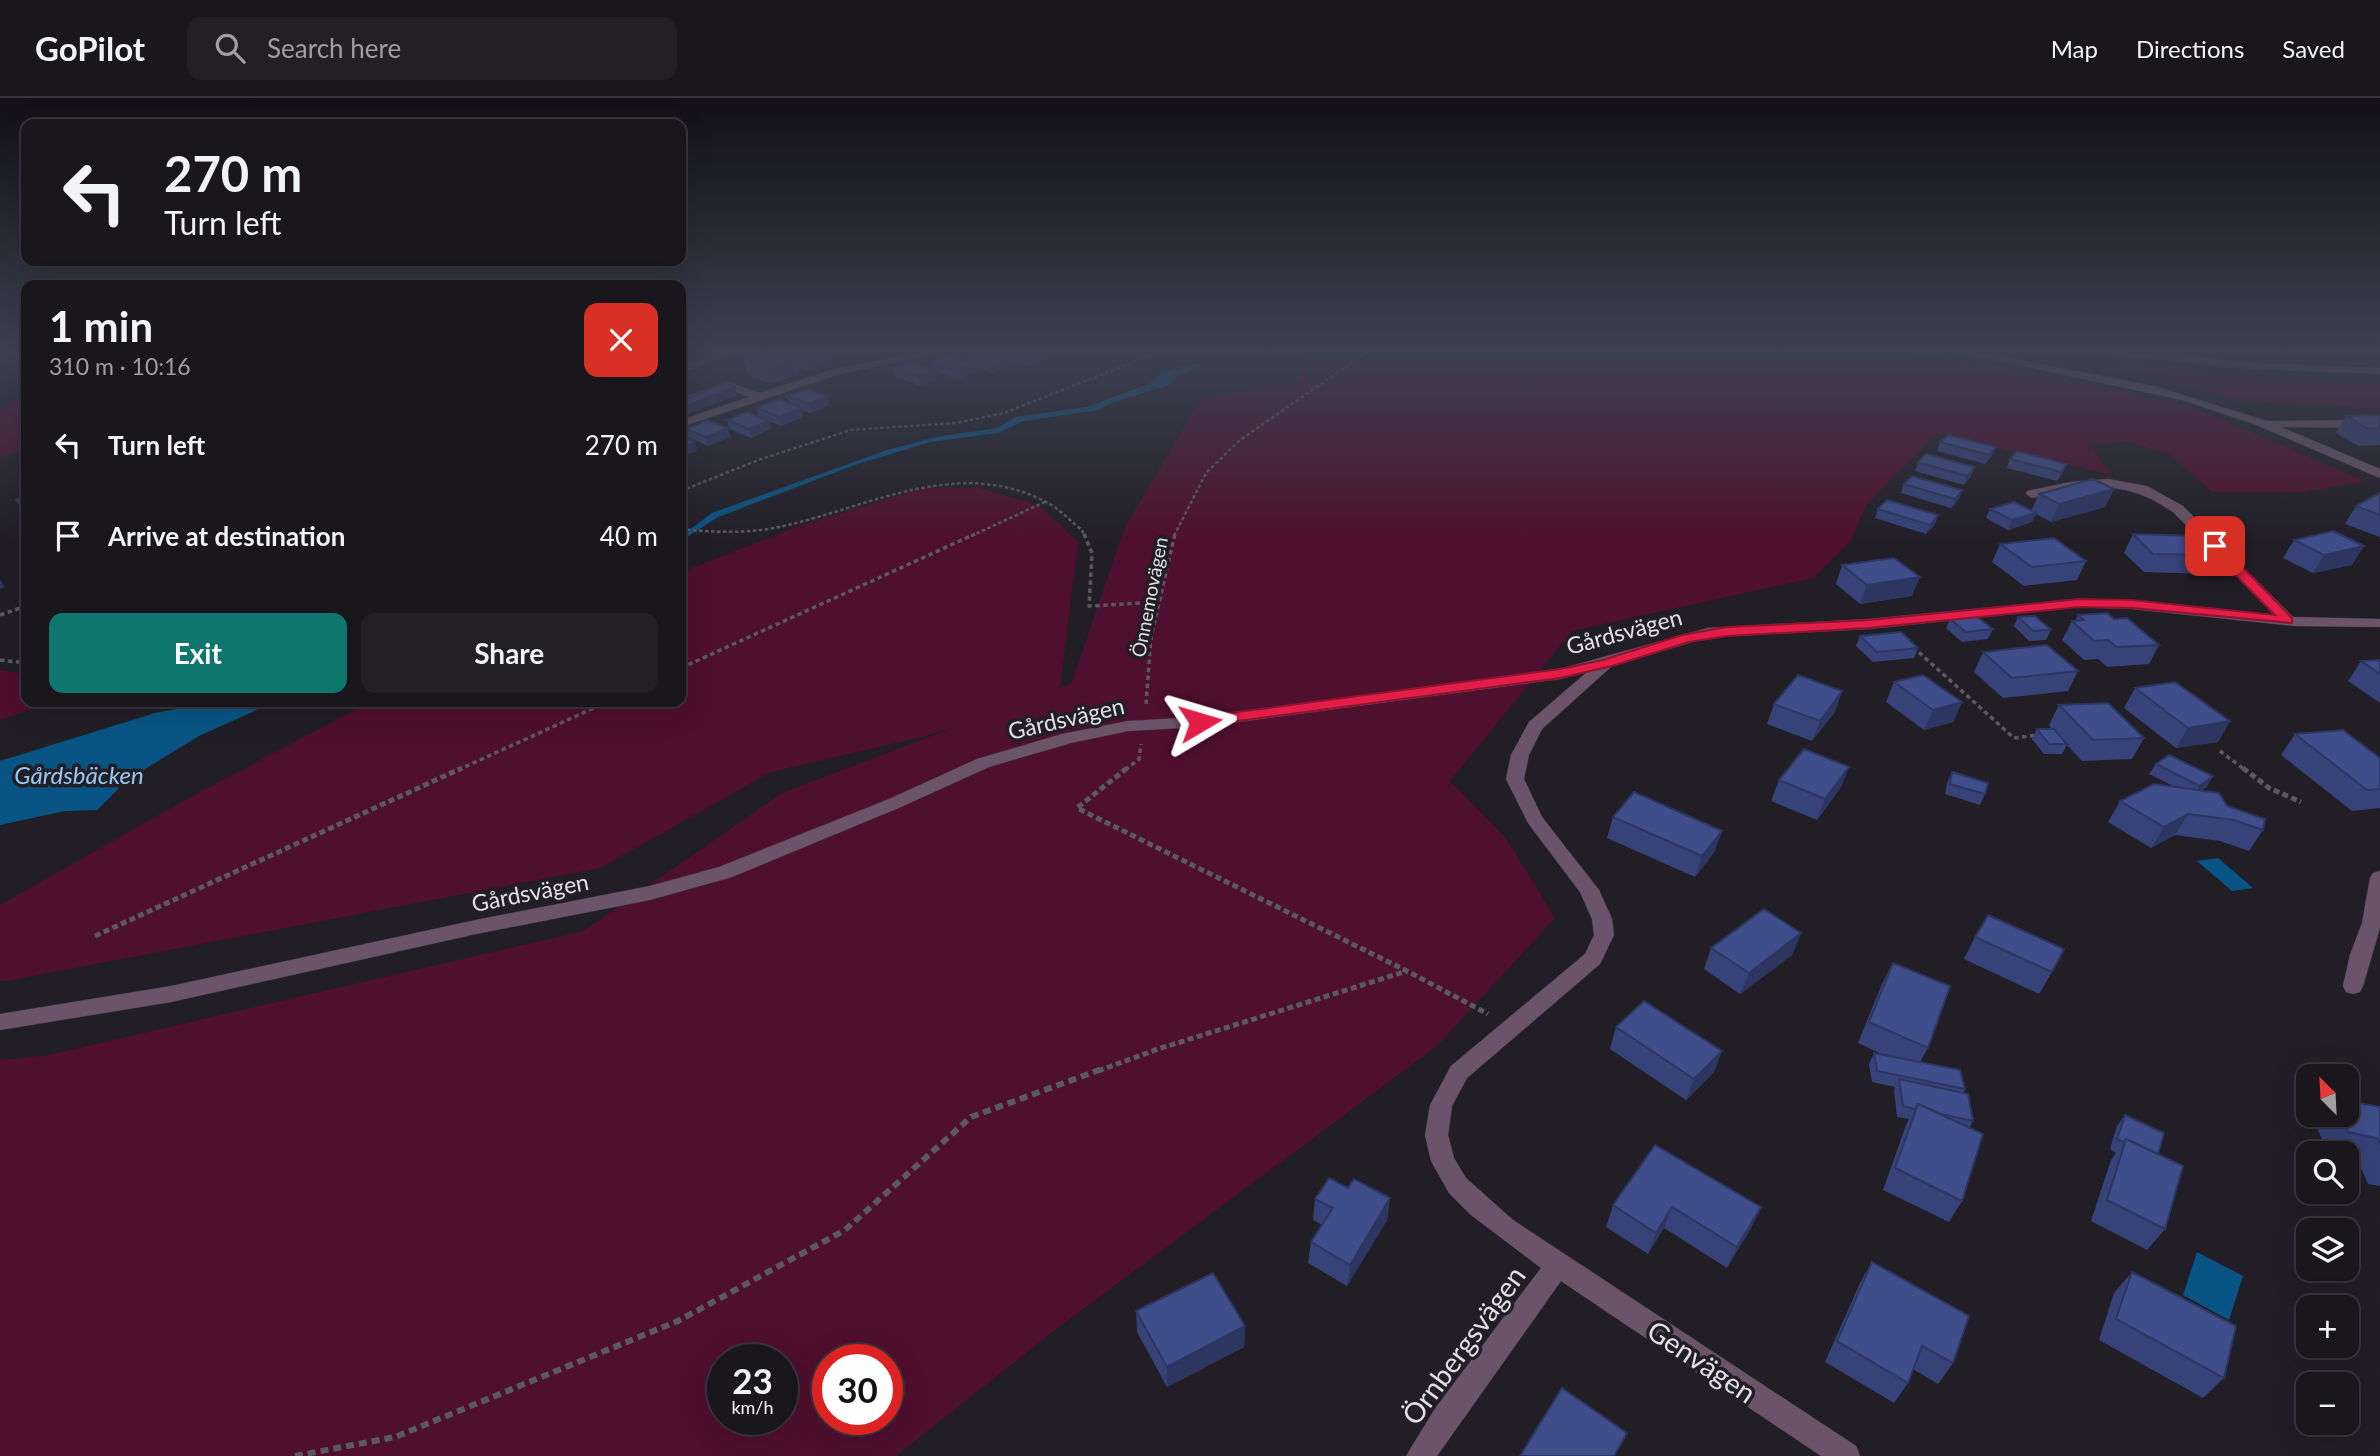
<!DOCTYPE html>
<html lang="en">
<head>
<meta charset="utf-8">
<style>
	:root { --surface:#19161c; --page:#221f25; --text:#f1f3f6; --muted:#9f9fa3; --line:#37353b; --accent:#0f766e }
	body { margin:0; font-family:Lato,sans-serif; background:var(--page); color:var(--text); height:100vh; display:flex; flex-direction:column; font-size:26px; white-space:nowrap }
	* { box-sizing:border-box; margin:0 }
	p { font-size:23px; color:var(--muted) }
	.icon { flex:none; width:38px; height:38px; fill:none; stroke:currentColor; stroke-width:2; stroke-linecap:round; stroke-linejoin:round }
	.map { position:relative; flex:1; overflow:hidden }
	.drawer { position:absolute; left:21px; top:182px; width:665px; height:427px; display:flex; flex-direction:column; background:var(--surface); border-radius:14px; box-shadow:0 7px 28px #0002,0 0 0 2px var(--line) }
	.drawer>* { flex:none }
	.hud { position:absolute; left:21px; top:21px; width:665px; height:147px; border-radius:14px; box-shadow:0 7px 28px #0002,0 0 0 2px var(--line); background:#19161c; color:var(--text); overflow:hidden }
	.needle { width:46px; rotate:336deg }
	.controls { position:absolute; left:2296px; top:966px; display:grid; gap:14px }
	.controls a { display:grid; place-items:center; width:63px; height:63px; border-radius:14px; background:var(--surface); box-shadow:0 7px 28px #0002,0 0 0 2px var(--line); font-size:35px }
	.speed { position:absolute; left:707px; top:1246px; display:flex; gap:14px; font-size:35px; font-weight:700; text-align:center }
	.speed>* { display:grid; place-content:center; width:91px; height:91px; border-radius:50%; background:var(--surface); box-shadow:0 7px 28px #0002,0 0 0 2px var(--line); line-height:1 }
	.speed small { font-size:18px; font-weight:400 }
	.speed .limit { border:10px solid #d22; background:#fff; color:#111 }
	.pin { position:absolute; display:grid; place-items:center; width:60px; height:60px; color:#fff; margin:-30px; border-radius:14px; box-shadow:0 4px 10px #0006 }
	.me { position:absolute; width:77px; margin:-38px; rotate:83deg; stroke-linejoin:round; filter:drop-shadow(0 0 5px #0008) }
	.turn { display:flex; align-items:center; gap:24px; height:147px; padding:0 28px; font-size:32px }
	.turn .icon { width:91px; height:91px; stroke-width:2.5 }
	.turn b { display:block; font-size:49px; line-height:60px }
	.round { display:grid; place-items:center; flex:none; width:74px; height:74px; border-radius:14px; background:var(--page) }
	.headline { display:flex; align-items:center; justify-content:space-between; height:119px; padding:0 28px }
	h1 { font-size:42px; font-weight:700; line-height:52px }
	.cta { display:flex; gap:14px; margin-top:auto; padding:14px 28px }
	.cta a { flex:1; height:80px; border-radius:14px; background:var(--accent); color:#fff; font-size:28px; font-weight:700; line-height:80px; text-align:center }
	.cta a+a { background:var(--page); color:var(--text) }
	ul { padding:0; list-style:none }
	li { display:flex; align-items:center; gap:21px; height:91px; padding:0 28px }
	li div { flex:1 }
	li b { display:block; font-size:26px }
	li em { font-style:normal }
	header { display:flex; align-items:center; gap:42px; box-sizing:border-box; height:98px; padding:0 35px; background:var(--surface); border-bottom:2px solid var(--line) }
	header strong { font-size:33px }
	nav { display:flex; gap:38px; margin-inline-start:auto; font-size:24px }
	.search { width:490px; height:63px; background:var(--page); display:flex; align-items:center; gap:18px; box-sizing:border-box; padding:0 24px; border-radius:14px; color:var(--muted); font-size:26px }
	.map>svg:first-child { display:block }
</style>
</head>
<body>
<header>
<strong>GoPilot</strong>
<div class="search"><svg class="icon" aria-label="search" viewBox="0 0 24 24"><circle cx="10" cy="10" r="6"/><path d="M15 15l6 6"/></svg>Search here</div>
<nav><a>Map</a><a>Directions</a><a>Saved</a></nav>
</header>
<div class="map">
<svg width="2380" height="1358" viewBox="0 0 2380 1358">
	<rect width="100%" height="100%" fill="#211e26"/>
	<g fill="#4f0f2f" fill-rule="evenodd">
		<path d="M1306,254H1908L2023,272L2191,309L2366,383L2303,394H2213L2170,357L2127,343L2089,347L2112,377L1937,335L1867,406L1850,444L1813,480L1572,533L1450,683L1506,740L1555,820L1437,948L1055,1232L896,1358H0V962L44,958L583,833L782,695L955,629L922,639L771,674L600,770L7,883H0V807L185,702L370,604H681V474L794,430L923,390H978L1040,408L1078,444L1060,590L1071,586L1125,429L1202,299L1298,286ZM723,1262H782V1321H723ZM828,1262H887V1321H828Z"/>
		<path d="M2095,264L2351,286L2380,284V310L2242,303Z"/>
		<path d="M26,296V353L0,358V311Z"/>
		<path d="M0,572L26,576V604H51L0,622Z"/>
	</g>
	<g fill="#085585">
		<path d="M1205,266L1179,277L1169,287L1112,305L1098,312L1024,323L998,335L930,344L855,367L718,419L681,443V438L712,415L887,352L936,339L997,330L1016,319L1087,309L1151,285C1163,269 1186,267 1205,266Z"/>
		<path d="M215,604H274L199,638L127,682L97,712L65,713L0,727V663L155,615Z"/>
		<path d="M2218,760L2253,790L2232,793L2197,763Z"/>
		<path d="M2197,1154L2243,1178L2229,1222L2183,1197Z"/>
	</g>
	<g fill="none" stroke-linecap="round" stroke-linejoin="round">
		<defs>
			<g id="minor">
				<path d="M720,254H735L681,275V268Z"/>
				<path d="M921,254H942L837,277L681,329V322L749,299L727,291L681,307V300L727,284L760,295L831,272Z"/>
				<path d="M1957,254H1978L2154,288L2267,323L2380,322V330L2281,329L2380,371V380L2254,326L2182,302Z"/>
				<path d="M2109,254H2146L2255,265L2380,270V276L2255,271L2114,257Z"/>
				<path d="M2108,381L2147,388L2183,408L2293,519L2380,521V529L2296,528L2132,511L2079,509L1869,531L1709,539L1612,568L1542,631L1529,657L1524,681L1542,719L1599,792L1612,821L1614,837L1600,866L1467,980L1452,1008L1448,1037L1454,1060L1466,1080L1513,1122L1856,1348L1860,1358H1821L1561,1183L1437,1358H1406L1436,1309L1541,1170L1471,1117L1449,1095L1431,1063L1425,1037L1430,1007L1451,968L1585,856L1594,837L1592,821L1580,794L1528,725L1506,681L1511,657L1529,624L1587,574L1560,581L1200,629L1128,633L1071,645L989,669L901,709L732,779L650,802L476,836L171,904L0,932V916L171,888L476,822L650,788L719,769L889,701L977,661L1062,636L1128,623L1200,619L1560,571L1708,530L1869,521L2079,501L2132,503L2274,517L2173,414C2124,380 2087,387 2032,400L2026,396L2027,393L2071,384Z"/>
				<path d="M2380,773V830L2363,888L2360,894L2353,896L2346,894L2343,888L2350,857L2362,825L2370,780L2373,775Z"/>
			</g>
		</defs>
		<use href="#minor" stroke="#3c3941" stroke-width="1"/>
		<g stroke="#5b5960" stroke-width="2.5" stroke-dasharray="3.5 2.5" stroke-linecap="butt">
			<path d="M1101,254L1145,259"/>
			<path d="M1914,254L1944,258"/>
			<path d="M681,393L758,362L851,332L956,325L1004,315L1146,259L1173,254"/>
			<path d="M681,431C719,435 754,436 792,426C874,406 960,360 1044,403C1058,409 1070,423 1082,432L1084,438"/>
			<path d="M971,438L1045,404"/>
			<path d="M1174,438L1206,375L1240,342L1367,254"/>
		</g>
		<g stroke="#5b5960" stroke-width="3.5" stroke-dasharray="4.5 3.5" stroke-linecap="butt">
			<path d="M1084,436L1092,455L1089,508L1159,504"/>
			<path d="M0,517L26,508"/>
			<path d="M1913,549L2014,640L2037,637"/>
			<path d="M0,562L26,565"/>
			<path d="M681,570L975,436"/>
			<path d="M1146,606L1151,539L1175,436"/>
			<path d="M2220,653L2245,672"/>
			<path d="M458,672L607,604"/>
			<path d="M1125,672L1139,661L1141,646"/>
		</g>
		<g stroke="#5b5960" stroke-width="5" stroke-dasharray="6 3.5" stroke-linecap="butt">
			<path d="M1127,670L1077,710L1407,873L1488,916"/>
			<path d="M2243,670L2269,690L2301,704"/>
			<path d="M95,838L462,670"/>
			<path d="M1098,973L1158,951L1407,873"/>
		</g>
		<path stroke="#5b5960" stroke-width="6" stroke-dasharray="8 5" stroke-linecap="butt" d="M295,1358L395,1339L678,1223L845,1132L971,1019L1102,971"/>
		<use href="#minor" fill="#6b546a" fill-rule="evenodd"/>
	</g>
	<g fill="#364278">
		<path d="M761,254H857L844,259L834,255L835,262L808,273L797,268L799,276L771,286L747,276L743,260Z"/>
		<path d="M1007,254H1047V262L1031,268L1010,261L1011,267L993,275L975,268V274L957,281L936,274L937,281L920,288L895,278L893,270L932,271L931,264H969L968,258H1007Z"/>
		<path d="M787,298L829,307L810,315L802,312L803,319L781,328L769,323L771,331L751,340L729,331L727,322L758,318L756,310L789,305Z"/>
		<path d="M2380,317V347L2358,348L2336,335L2346,318Z"/>
		<path d="M685,331L730,339L708,348L688,339Z"/>
		<path d="M1940,344L1992,358L1985,366L1937,353Z"/>
		<path d="M2010,361L2063,375L2057,383L2007,370Z"/>
		<path d="M1918,364L1971,378L1964,387L1915,373Z"/>
		<path d="M1904,386L1962,392L1959,401L1951,410L1901,395Z"/>
		<path d="M2114,391L2105,409L2051,424L2036,416L2032,424L2008,432L1986,420L1990,411L2031,413L2039,396Z"/>
		<path d="M2380,395V439L2345,426L2356,408Z"/>
		<path d="M26,398V419L16,402Z"/>
		<path d="M1878,411L1938,417L1935,426L1926,436L1875,420Z"/>
		<path d="M2133,436L2220,457L2210,476L2144,474L2124,455Z"/>
		<path d="M2294,442L2352,467L2313,475L2283,460Z"/>
		<path d="M2000,446L2086,463L2077,482L2024,488L1992,464Z"/>
		<path d="M1842,467L1912,498L1860,506L1836,486Z"/>
		<path d="M2078,517L2114,521L2159,547L2149,566L2107,569L2098,561L2084,562L2062,542L2072,523H2075Z"/>
		<path d="M2018,519L2051,532L2046,542L2029,543L2014,528Z"/>
		<path d="M1950,521L1993,531L1988,541L1962,544L1946,530Z"/>
		<path d="M1860,538L1918,550L1914,560L1873,564L1856,548Z"/>
		<path d="M1983,554L2078,573L2068,593L2003,600L1974,574Z"/>
		<path d="M2380,562V605L2348,583L2361,563Z"/>
		<path d="M1894,584L1962,604L1953,624L1924,632L1886,604Z"/>
		<path d="M2135,590L2230,623L2218,644L2176,650L2124,610Z"/>
		<path d="M1774,606L1835,614L1812,643L1767,626Z"/>
		<path d="M2059,607L2144,640L2132,661L2082,663L2067,647L2062,656H2044L2032,641L2037,631H2052L2049,627Z"/>
		<path d="M2295,636L2380,660V710L2352,713L2281,657Z"/>
		<path d="M2156,666L2207,689L2202,692L2263,732L2249,753L2220,743L2175,737L2151,750L2108,724L2120,703L2175,689L2149,676Z"/>
		<path d="M1849,669L1841,689L1817,722L1771,703L1779,682Z"/>
		<path d="M1952,674L1985,696L1980,707L1945,696L1947,685Z"/>
		<path d="M1613,719L1715,753L1695,779L1607,740Z"/>
		<path d="M1801,835L1792,857L1740,896L1704,871L1711,850Z"/>
		<path d="M1975,839L2052,874L2039,896L1964,861Z"/>
		<path d="M1893,865L1928,950L1920,964L1965,991L1963,995L1973,1023L1970,1029L1962,1103L1949,1124L1883,1092L1906,1027L1909,1021L1897,1019L1894,992L1895,989L1872,984L1869,966L1874,955L1884,957L1858,945L1882,886Z"/>
		<path d="M1616,929L1722,953L1714,974L1686,1002L1610,951Z"/>
		<path d="M2380,1009V1088L2368,1086L2357,1061L2347,1059V1055H2328L2313,1021L2317,1017H2347Z"/>
		<path d="M2125,1017L2158,1056L2165,1131L2147,1152L2091,1123L2111,1062L2116,1055L2110,1051L2117,1028Z"/>
		<path d="M1348,1090L1390,1100L1387,1122L1347,1188L1308,1165L1311,1144L1322,1127L1313,1122L1315,1101Z"/>
		<path d="M1613,1107L1761,1109L1751,1130L1727,1170L1664,1130L1648,1156L1606,1129Z"/>
		<path d="M1872,1164L1953,1265L1938,1286L1913,1271L1908,1285L1894,1305L1825,1264L1860,1185Z"/>
		<path d="M2132,1174L2224,1280L2203,1300L2099,1242L2114,1195Z"/>
		<path d="M1136,1213L1245,1228L1244,1249L1167,1289L1137,1234Z"/>
	</g>
	<g fill="#2c3661">
		<path d="M0,254H10L8,257L0,258Z"/>
		<path d="M812,254H834L835,262L808,273L805,257Z"/>
		<path d="M844,254H857L844,259Z"/>
		<path d="M1047,254V262L1031,268V261Z"/>
		<path d="M1010,259L1011,267L993,275L992,267Z"/>
		<path d="M796,260L799,276L771,286L768,270Z"/>
		<path d="M974,266L975,274L957,281L956,273Z"/>
		<path d="M936,272L937,281L920,288L919,279Z"/>
		<path d="M735,289L737,297L681,319V310Z"/>
		<path d="M828,298L829,307L810,315L809,306Z"/>
		<path d="M802,310L803,319L781,328L779,319Z"/>
		<path d="M769,323L771,331L751,340L749,331Z"/>
		<path d="M728,330L730,339L708,348L706,339Z"/>
		<path d="M695,344L697,353L681,359V350Z"/>
		<path d="M1996,349L1992,358L1985,366L1989,357Z"/>
		<path d="M2067,366L2063,375L2057,383L2061,374Z"/>
		<path d="M1975,369L1971,378L1964,387L1967,378Z"/>
		<path d="M2114,391L2105,409L2051,424L2059,406Z"/>
		<path d="M1962,392L1959,401L1951,410L1955,401Z"/>
		<path d="M2036,415L2032,424L2008,432L2012,422Z"/>
		<path d="M1938,417L1935,426L1926,436L1930,427Z"/>
		<path d="M2364,448L2352,467L2313,475L2324,457Z"/>
		<path d="M1920,479L1912,498L1860,506L1867,487Z"/>
		<path d="M0,482L5,489L0,491Z"/>
		<path d="M1842,593L1835,614L1812,643L1820,623Z"/>
		<path d="M1962,604L1953,624L1924,632L1933,612Z"/>
		<path d="M2230,623L2218,644L2176,650L2188,630Z"/>
		<path d="M1849,669L1841,689L1817,722L1825,701Z"/>
		<path d="M2213,678L2207,689L2193,698L2200,688Z"/>
		<path d="M2188,716L2175,737L2151,750L2164,729Z"/>
		<path d="M1722,733L1715,753L1695,779L1702,758Z"/>
		<path d="M1801,835L1792,857L1740,896L1749,875Z"/>
		<path d="M1722,953L1714,974L1686,1002L1694,981Z"/>
		<path d="M1390,1100L1387,1122L1347,1188L1350,1167Z"/>
		<path d="M1672,1109L1664,1130L1648,1156L1656,1135Z"/>
		<path d="M1761,1109L1751,1130L1727,1170L1737,1149Z"/>
		<path d="M1245,1228L1244,1249L1167,1289V1269Z"/>
	</g>
	<g fill="#3f4d8b" stroke="#2c3661" stroke-width="2">
		<path d="M761,254H781L796,260L768,270L743,260Z"/>
		<path d="M798,254H812L805,257Z"/>
		<path d="M979,254H994L1010,259L992,267L968,258Z"/>
		<path d="M1011,254H1046L1031,261Z"/>
		<path d="M950,257L974,266L956,273L931,264Z"/>
		<path d="M911,263L936,272L919,279L893,270Z"/>
		<path d="M725,285L735,289L681,310V302Z"/>
		<path d="M807,291L828,298L809,306L787,298Z"/>
		<path d="M779,301L802,310L779,319L756,310Z"/>
		<path d="M747,314L769,323L749,331L727,322Z"/>
		<path d="M2380,317V330L2368,331L2346,318Z"/>
		<path d="M707,322L728,330L706,339L685,331Z"/>
		<path d="M681,337L695,344L681,350Z"/>
		<path d="M1948,337L1996,349L1989,357L1940,344Z"/>
		<path d="M2017,353L2067,366L2061,374L2010,361Z"/>
		<path d="M1926,356L1975,369L1967,378L1918,364Z"/>
		<path d="M1912,378L1962,392L1955,401L1904,386Z"/>
		<path d="M2093,381L2114,391L2059,406L2039,396Z"/>
		<path d="M2380,395V417L2356,408Z"/>
		<path d="M26,398V410L16,402Z"/>
		<path d="M1887,402L1938,417L1930,427L1878,411Z"/>
		<path d="M2014,404L2036,415L2012,422L1990,411Z"/>
		<path d="M2333,433L2364,448L2324,457L2294,442Z"/>
		<path d="M2133,436L2199,438L2220,457L2153,456Z"/>
		<path d="M2054,440L2086,463L2032,469L2000,446Z"/>
		<path d="M1894,460L1920,479L1867,487L1842,467Z"/>
		<path d="M2107,515L2114,521L2127,520L2159,547L2117,549L2108,542L2094,543L2072,523L2084,522L2078,517Z"/>
		<path d="M1976,518L1993,531L1966,534L1950,521Z"/>
		<path d="M2035,518L2051,532L2033,533L2018,519Z"/>
		<path d="M1901,534L1918,550L1877,554L1860,538Z"/>
		<path d="M2047,547L2078,573L2012,580L1983,554Z"/>
		<path d="M2380,562V576L2361,563Z"/>
		<path d="M1798,577L1842,593L1820,623L1774,606Z"/>
		<path d="M1923,577L1962,604L1933,612L1894,584Z"/>
		<path d="M2175,584L2230,623L2188,630L2135,590Z"/>
		<path d="M2108,605L2144,640L2093,642L2059,607Z"/>
		<path d="M2037,631H2054L2067,646H2049Z"/>
		<path d="M2343,632L2380,660V691L2367,692L2295,636Z"/>
		<path d="M1804,651L1849,669L1825,701L1779,682Z"/>
		<path d="M2169,657L2213,678L2200,688L2156,666Z"/>
		<path d="M1952,674L1988,685L1985,696L1950,686Z"/>
		<path d="M2154,686L2219,695L2227,708L2265,721L2263,732L2234,722L2188,716L2164,729L2120,703Z"/>
		<path d="M1634,694L1722,733L1702,758L1613,719Z"/>
		<path d="M1764,811L1801,835L1749,875L1711,850Z"/>
		<path d="M1988,817L2064,851L2052,874L1975,839Z"/>
		<path d="M1893,865L1950,888L1928,950L1869,924Z"/>
		<path d="M1644,903L1722,953L1694,981L1616,929Z"/>
		<path d="M1874,955L1960,972L1965,991L1877,973Z"/>
		<path d="M1899,981L1968,996L1973,1023L1941,1016L1918,1006L1915,1011L1903,1008Z"/>
		<path d="M2347,1003L2380,1009V1047L2377,1040L2348,1034L2340,1017H2347Z"/>
		<path d="M1918,1006L1983,1036L1962,1103L1895,1070Z"/>
		<path d="M2125,1017L2164,1035L2158,1056L2126,1041L2124,1044L2117,1041Z"/>
		<path d="M2126,1041L2183,1068L2165,1131L2107,1102Z"/>
		<path d="M1655,1047L1761,1109L1737,1149L1672,1109L1656,1135L1613,1107Z"/>
		<path d="M1329,1080L1348,1090L1354,1081L1390,1100L1350,1167L1311,1144L1333,1110L1315,1101Z"/>
		<path d="M1872,1164L1969,1218L1953,1265L1922,1248L1908,1285L1837,1243Z"/>
		<path d="M2132,1174L2236,1228L2224,1280L2116,1221Z"/>
		<path d="M1213,1175L1245,1228L1167,1269L1136,1213Z"/>
		<path d="M1562,1290L1627,1335L1614,1358H1520Z"/>
	</g>
	<linearGradient id="sky" x2="0" y2="1"><stop stop-color="#121015"/><stop offset="0.57" stop-color="#3d4152"/><stop offset="1" stop-color="#3d4152" stop-opacity="0"/></linearGradient>
	<rect width="2380" height="444" fill="url(#sky)"/>
	<path fill="#e11d48" stroke="#92132f" stroke-width="2" d="M2215,444L2219,445L2292,520V525L2132,510L2079,509L1869,530L1727,538L1689,544L1612,568L1560,580L1200,628L1193,624L1200,619L1560,571L1603,562L1682,537L1727,529L1869,522L2079,501L2132,502L2275,517L2210,451L2209,448Z"/>
	<g text-anchor="middle" dominant-baseline="central" stroke-width="7" stroke-linejoin="round" paint-order="stroke">
		<g font-size="19" fill="#e2e0e5" stroke="#211e26">
			<text transform="translate(1149 499) rotate(-79)">Önnemovägen</text>
		</g>
		<g font-size="23" fill="#e2e0e5" stroke="#211e26">
			<text transform="translate(1624 533) rotate(-15)">Gårdsvägen</text>
			<text transform="translate(1066 620) rotate(-13)">Gårdsvägen</text>
			<text transform="translate(530 794) rotate(-11)">Gårdsvägen</text>
		</g>
		<g font-size="24" font-style="italic" fill="#95c8f2" stroke="#211e26">
			<text x="79" y="676">Gårdsbäcken</text>
		</g>
		<g font-size="28" fill="#e2e0e5" stroke="#211e26">
			<text transform="translate(1463 1247) rotate(-54)">Örnbergsvägen</text>
			<text transform="translate(1702 1263) rotate(34)">Genvägen</text>
		</g>
	</g>
</svg>
<div class="controls">
<a><svg class="needle" viewBox="-14 -14 28 28"><path d="M0-13l5 13h-10z" fill="#e53935"/><path d="M0 13l5-13h-10z" fill="#9f9fa3"/></svg></a>
<a><svg class="icon" aria-label="search" viewBox="0 0 24 24"><circle cx="10" cy="10" r="6"/><path d="M15 15l6 6"/></svg></a>
<a><svg class="icon" aria-label="layers" viewBox="0 0 24 24"><path d="M12 4l9 5-9 5-9-5zM3 14l9 5 9-5"/></svg></a>
<a>+</a>
<a>−</a>
</div>
<div class="speed"><div>23<small>km/h</small></div><div class="limit">30</div></div>
<div class="pin" style="left:2215px;top:448px;background:#d93025"><svg class="icon" aria-label="arrive" viewBox="0 0 24 24"><path d="M6 21V4h12l-3 4 3 4H6"/></svg></div>
<svg class="me" style="left:1200px;top:624px" viewBox="-20 -20 40 40"><path d="M0-17L14 15 0 8-14 15z" fill="#e11d48" stroke="#fff" stroke-width="4"/></svg>
<div class="hud">
<div class="turn"><svg class="icon" aria-label="left" viewBox="0 0 24 24"><path d="M17 20v-9H6M10 6l-5 5 5 5"/></svg><div><b>270 m</b>Turn left</div></div>
</div>
<section class="drawer">
<div class="headline"><div><h1>1 min</h1><p>310 m · 10:16</p></div><a class="round" style="background:#d93025;color:#fff"><svg class="icon" aria-label="close" viewBox="0 0 24 24"><path d="M6 6l12 12M18 6L6 18"/></svg></a></div>
<ul>
<li><svg class="icon" aria-label="left" viewBox="0 0 24 24"><path d="M17 20v-9H6M10 6l-5 5 5 5"/></svg><div><b>Turn left</b></div><em>270 m</em></li>
<li><svg class="icon" aria-label="arrive" viewBox="0 0 24 24"><path d="M6 21V4h12l-3 4 3 4H6"/></svg><div><b>Arrive at destination</b></div><em>40 m</em></li>
</ul>
<div class="cta"><a>Exit</a><a>Share</a></div>
</section>
</div>
</body>
</html>
